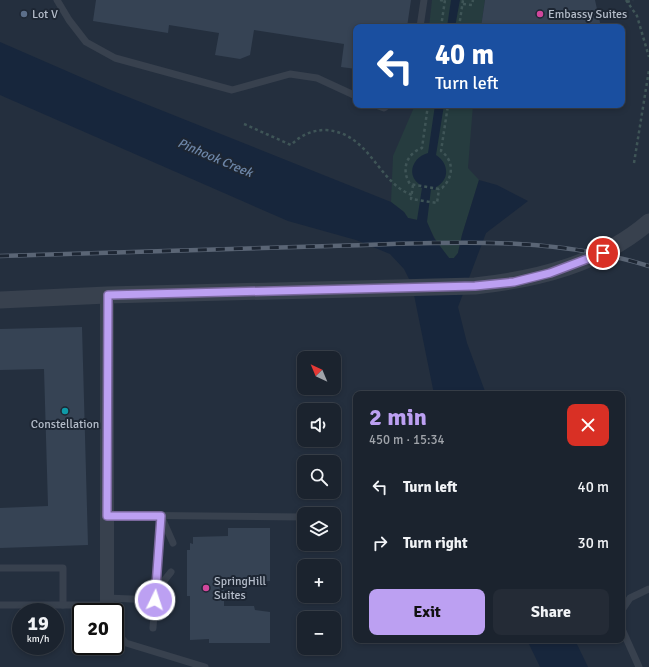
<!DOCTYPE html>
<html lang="en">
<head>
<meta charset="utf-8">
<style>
	:root { --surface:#1b232e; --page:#242b36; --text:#f1f3f6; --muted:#a0a4aa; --line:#39404a; --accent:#bca0f2 }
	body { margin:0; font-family:Signika,sans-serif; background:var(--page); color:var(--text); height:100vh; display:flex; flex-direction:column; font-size:15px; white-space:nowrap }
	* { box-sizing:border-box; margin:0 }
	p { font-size:13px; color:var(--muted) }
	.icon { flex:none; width:22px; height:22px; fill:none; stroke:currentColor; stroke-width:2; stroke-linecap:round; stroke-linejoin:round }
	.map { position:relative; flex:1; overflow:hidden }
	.sheet { position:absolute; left:353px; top:391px; width:272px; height:252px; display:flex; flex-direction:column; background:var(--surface); border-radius:8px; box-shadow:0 2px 6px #0003,0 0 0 1px var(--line) }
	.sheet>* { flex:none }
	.guide { position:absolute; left:353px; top:24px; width:272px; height:84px; border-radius:8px; box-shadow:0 2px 6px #0003,0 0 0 1px var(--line); background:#1a4fa0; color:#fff; overflow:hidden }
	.needle { width:26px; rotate:316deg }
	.buttons { position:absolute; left:297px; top:351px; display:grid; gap:8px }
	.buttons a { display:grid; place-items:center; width:44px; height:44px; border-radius:8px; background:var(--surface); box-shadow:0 2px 6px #0003,0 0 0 1px var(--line); font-size:20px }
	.speed { position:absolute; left:12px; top:603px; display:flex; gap:8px; font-size:20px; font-weight:700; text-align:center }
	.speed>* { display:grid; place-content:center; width:52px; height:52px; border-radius:50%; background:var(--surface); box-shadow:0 2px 6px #0003,0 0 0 1px var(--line); line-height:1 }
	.speed small { font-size:10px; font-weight:400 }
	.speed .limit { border:2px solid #111; border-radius:6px; background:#fff; color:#111 }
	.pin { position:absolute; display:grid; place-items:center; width:34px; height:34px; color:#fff; margin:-17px; border:2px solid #fff; border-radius:50%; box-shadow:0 1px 4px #0007 }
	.me { position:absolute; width:44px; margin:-22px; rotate:4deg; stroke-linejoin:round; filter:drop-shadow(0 0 3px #0008) }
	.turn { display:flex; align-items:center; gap:14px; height:84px; padding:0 16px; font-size:18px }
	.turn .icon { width:52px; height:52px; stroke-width:2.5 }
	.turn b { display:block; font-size:28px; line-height:34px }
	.round { display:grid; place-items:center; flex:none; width:42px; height:42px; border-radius:8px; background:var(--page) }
	.summary { display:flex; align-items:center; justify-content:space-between; height:68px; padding:0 16px }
	h1 { font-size:24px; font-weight:700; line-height:30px; color:var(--accent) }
	.button { display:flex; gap:8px; margin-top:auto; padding:8px 16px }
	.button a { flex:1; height:46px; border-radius:8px; background:var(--accent); color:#111; font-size:16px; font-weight:700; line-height:46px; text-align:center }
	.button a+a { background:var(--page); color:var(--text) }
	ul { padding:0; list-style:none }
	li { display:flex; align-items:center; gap:12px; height:56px; padding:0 16px }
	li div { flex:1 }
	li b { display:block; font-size:15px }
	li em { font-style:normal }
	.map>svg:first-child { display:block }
</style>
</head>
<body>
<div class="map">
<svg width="649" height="667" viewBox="0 0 649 667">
	<rect width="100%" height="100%" fill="#242f3e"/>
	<g fill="#263c3f">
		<path d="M432,0H485L481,27H429Z"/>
		<path d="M415,105H473L468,168L479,180L462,235L458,253L454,258H449C439,246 432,235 427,222L408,218L404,212L391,202L393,156Z"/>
	</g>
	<g fill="#17263c">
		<path d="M451,0H460L455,27H447Z"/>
		<path d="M0,42L108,89L391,202L404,212L408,218L417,220L422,188L419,187V184C406,174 413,157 428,153L435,105H444L436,155C449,163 450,180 436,187L435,190L431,189L427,222L434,238L449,258H454L458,253L462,235L479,180L497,185L528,201L486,233L458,307L467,343L486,394H434L412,285L404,269L390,254L356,240L288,221L0,95Z"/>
		<path d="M527,640H575L588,667H540Z"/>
	</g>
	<g fill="#364354">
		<path d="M96,0H411L407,27H356V69L341,67L344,44L254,30L250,55L240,59L215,55L219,33L169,25L168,33L93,21Z"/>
		<path d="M485,0H595L601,27H481Z"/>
		<path d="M82,327L88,545L0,548V508L48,506L44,369L0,370V329Z"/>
		<path d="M228,528H270V581H260L259,579H224V606H254L255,610L270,612V643H209V639L190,640V596H187V550H190V543L193,544V537L228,536Z"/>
	</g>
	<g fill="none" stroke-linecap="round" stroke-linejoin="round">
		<g stroke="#3f5557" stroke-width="2.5" stroke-dasharray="3 3" stroke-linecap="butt">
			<path d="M440,0L445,1"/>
			<path d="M626,0L637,16L649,57"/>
			<path d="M627,2L633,0"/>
			<path d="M463,4L472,5L473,0"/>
			<path d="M441,27L445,0"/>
			<path d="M459,27L463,0"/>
			<path d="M428,105L422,148C406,154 401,170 410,184L439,189L442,188C453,178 455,161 441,151L448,105"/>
			<path d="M244,124L291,145C301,135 312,130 326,130C370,133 378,183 412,195"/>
			<path d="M634,163L649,70"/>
			<path d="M413,185L411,199L437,203L439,189"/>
		</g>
		<g stroke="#38414e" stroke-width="7">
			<path d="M57,0L69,20L86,42L115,58L232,90L290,74L317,78L356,96"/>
			<path d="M420,27L424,0"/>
			<path d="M376,105L384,108L388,105"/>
			<path d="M107,515L304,517"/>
			<path d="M162,518L173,543"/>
			<path d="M0,568H63V605"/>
			<path d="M156,591L171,572"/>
			<path d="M107,598L155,600"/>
			<path d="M0,605H107"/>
			<path d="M622,610L630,598L649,589"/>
			<path d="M153,628L161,516"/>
			<path d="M622,629L639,667"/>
			<path d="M115,631L126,643L205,667"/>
		</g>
		<path stroke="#38414e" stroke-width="14" d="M107,612V295"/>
		<path stroke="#38414e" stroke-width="17" d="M0,300L107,295L475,286C538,279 600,264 649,222"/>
		<defs>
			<path id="rail" d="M0,256C110,253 220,249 331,246C437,243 546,234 649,266"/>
		</defs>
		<use href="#rail" stroke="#5a6575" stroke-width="4.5"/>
		<use href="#rail" stroke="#1d2633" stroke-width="3" stroke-dasharray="9" stroke-linecap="butt"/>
	</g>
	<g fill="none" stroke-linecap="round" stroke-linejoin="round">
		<defs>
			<path id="route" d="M155,600L161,516H107L108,295L475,286L514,282L550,273L603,253"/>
		</defs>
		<use href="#route" stroke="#7a689d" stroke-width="10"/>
		<use href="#route" stroke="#bca0f2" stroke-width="7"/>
	</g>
	<circle fill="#5c6f8a" stroke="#1d2633" stroke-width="1.5" cx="24" cy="14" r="4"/>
	<g fill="#d1479c" stroke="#1d2633" stroke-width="1.5">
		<circle cx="540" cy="14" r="4"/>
		<circle cx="206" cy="588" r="4"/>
	</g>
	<circle fill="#0f9aa8" stroke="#1d2633" stroke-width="1.5" cx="65" cy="411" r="4"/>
	<g text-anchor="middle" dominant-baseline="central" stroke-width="4" stroke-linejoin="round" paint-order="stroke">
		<g font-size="12" fill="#b4bcc9" stroke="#1d2633" text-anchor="start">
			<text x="32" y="14">Lot V</text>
			<text x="548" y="14">Embassy Suites</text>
			<text x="65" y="424" text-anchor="middle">Constellation</text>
			<text x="214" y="581">SpringHill<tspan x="214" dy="14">Suites</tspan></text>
		</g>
		<g font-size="13" font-style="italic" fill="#6d86a8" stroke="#1d2633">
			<text transform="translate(215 158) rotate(23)">Pinhook Creek</text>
		</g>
	</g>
</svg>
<div class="buttons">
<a><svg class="needle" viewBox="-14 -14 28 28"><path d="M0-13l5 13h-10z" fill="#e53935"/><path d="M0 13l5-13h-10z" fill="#a0a4aa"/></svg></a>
<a><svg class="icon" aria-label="sound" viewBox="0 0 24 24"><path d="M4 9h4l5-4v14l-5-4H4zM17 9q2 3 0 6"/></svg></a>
<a><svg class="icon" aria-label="search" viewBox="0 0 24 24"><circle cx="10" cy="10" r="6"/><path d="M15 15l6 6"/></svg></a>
<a><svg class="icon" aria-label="layers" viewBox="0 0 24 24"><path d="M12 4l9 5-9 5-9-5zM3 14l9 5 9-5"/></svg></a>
<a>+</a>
<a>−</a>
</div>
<div class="speed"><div>19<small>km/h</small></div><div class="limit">20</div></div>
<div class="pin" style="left:603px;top:253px;background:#d93025"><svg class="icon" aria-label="arrive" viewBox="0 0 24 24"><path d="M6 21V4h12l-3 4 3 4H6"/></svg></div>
<svg class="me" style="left:155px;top:600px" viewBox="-20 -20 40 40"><circle r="17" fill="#bca0f2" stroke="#fff" stroke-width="3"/><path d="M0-11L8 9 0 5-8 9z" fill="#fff"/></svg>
<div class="guide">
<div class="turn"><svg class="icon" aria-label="left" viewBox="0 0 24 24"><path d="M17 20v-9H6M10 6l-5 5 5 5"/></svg><div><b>40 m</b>Turn left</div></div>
</div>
<section class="sheet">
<div class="summary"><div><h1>2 min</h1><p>450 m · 15:34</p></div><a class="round" style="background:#d93025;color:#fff"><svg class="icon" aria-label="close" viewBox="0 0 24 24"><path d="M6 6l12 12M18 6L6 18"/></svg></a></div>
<ul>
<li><svg class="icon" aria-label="left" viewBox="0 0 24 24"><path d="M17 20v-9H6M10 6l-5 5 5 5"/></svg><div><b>Turn left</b></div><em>40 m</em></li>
<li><svg class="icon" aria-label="right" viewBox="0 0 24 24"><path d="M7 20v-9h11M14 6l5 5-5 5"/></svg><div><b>Turn right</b></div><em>30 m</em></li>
</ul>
<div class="button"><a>Exit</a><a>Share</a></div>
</section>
</div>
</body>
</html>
